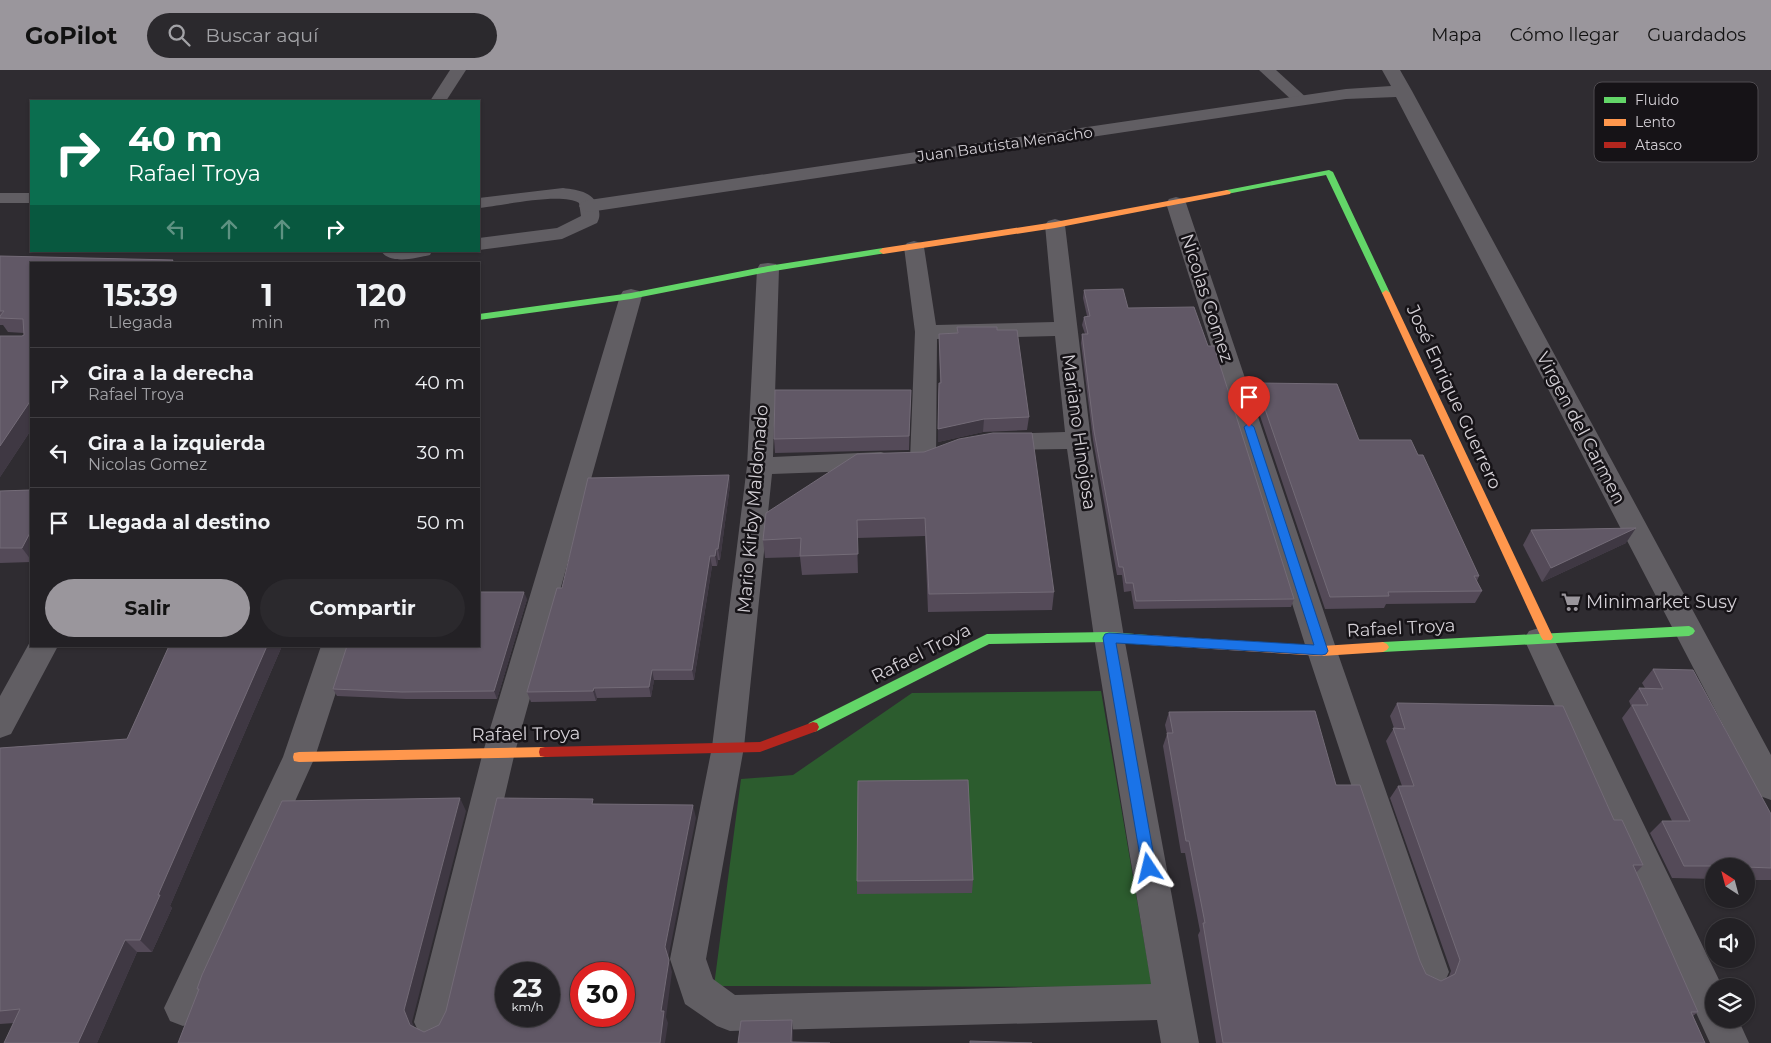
<!DOCTYPE html>
<html lang="es">
<head>
<meta charset="utf-8">
<style>
	:root { --surface:#232125; --page:#2b292d; --text:#f1f3f6; --muted:#a3a3a7; --line:#403e42; --accent:#9a969c }
	body { margin:0; font-family:Montserrat,sans-serif; background:var(--page); color:var(--text); height:100vh; display:flex; flex-direction:column; font-size:19px; white-space:nowrap }
	* { box-sizing:border-box; margin:0 }
	p { font-size:16px; color:var(--muted) }
	.icon { flex:none; width:28px; height:28px; fill:none; stroke:currentColor; stroke-width:2; stroke-linecap:round; stroke-linejoin:round }
	.map { position:relative; flex:1; overflow:hidden }
	.drawer { position:absolute; left:30px; top:192px; width:450px; height:385px; display:flex; flex-direction:column; background:var(--surface); border-radius:0px; box-shadow:0 1px 4px #0004,0 0 0 1px var(--line) }
	.drawer>* { flex:none }
	.guide { position:absolute; left:30px; top:30px; width:450px; height:152px; border-radius:0px; box-shadow:0 1px 4px #0004,0 0 0 1px var(--line); background:#0b6e4f; color:#fff; overflow:hidden }
	.needle { width:32px; rotate:324deg }
	.tools { position:absolute; left:1705px; top:788px; display:grid; gap:10px }
	.tools a { display:grid; place-items:center; width:50px; height:50px; border-radius:50%; background:var(--surface); box-shadow:0 1px 4px #0004,0 0 0 1px var(--line); font-size:25px }
	.speed { position:absolute; left:495px; top:892px; display:flex; gap:10px; font-size:25px; font-weight:700; text-align:center }
	.speed>* { display:grid; place-content:center; width:65px; height:65px; border-radius:50%; background:var(--surface); box-shadow:0 1px 4px #0004,0 0 0 1px var(--line); line-height:1 }
	.speed small { font-size:12px; font-weight:400 }
	.speed .limit { border:8px solid #d22; background:#fff; color:#111 }
	.pin { position:absolute; display:grid; place-items:center; width:42px; height:42px; color:#fff; margin:-51px -21px; border-radius:50% 50% 50% 0; rotate:-45deg; box-shadow:0 0 5px #0007 }
	.pin .icon { rotate:45deg }
	.me { position:absolute; width:55px; margin:-28px; rotate:350deg; stroke-linejoin:round; filter:drop-shadow(0 0 4px #0008) }
	.turn { display:flex; align-items:center; gap:18px; height:105px; padding:0 15px; font-size:22px }
	.turn .icon { width:65px; height:65px; stroke-width:2.5 }
	.turn b { display:block; font-size:35px; line-height:42px }
	.lanes { display:flex; align-items:center; height:48px; padding:0 15px; background:#0003; justify-content:center; gap:25px; direction:ltr }
	.lanes .off { opacity:.35 }
	.eta { display:flex; justify-content:space-evenly; align-items:center; height:85px; text-align:center }
	.eta b { font-size:30px; font-weight:700; line-height:35px }
	.button { display:flex; gap:10px; margin-top:auto; padding:10px 15px }
	.button a { flex:1; height:58px; border-radius:30px; background:var(--accent); color:#111; font-size:20px; font-weight:700; line-height:58px; text-align:center }
	.button a+a { background:var(--page); color:var(--text) }
	ul { padding:0; list-style:none }
	li { display:flex; align-items:center; gap:15px; height:70px; padding:0 15px; border-top:1px solid var(--line) }
	li div { flex:1 }
	li b { display:block; font-size:19px }
	li em { font-style:normal }
	header { display:flex; align-items:center; gap:30px; box-sizing:border-box; height:70px; padding:0 25px; background:var(--accent); color:#111 }
	header strong { font-size:24px }
	nav { display:flex; gap:28px; margin-inline-start:auto; font-size:18px }
	.search { width:350px; height:45px; background:var(--page); display:flex; align-items:center; gap:12px; box-sizing:border-box; padding:0 18px; border-radius:28px; color:var(--muted); font-size:19px }
	.map>svg:first-child { display:block }
</style>
</head>
<body>
<header>
<strong>GoPilot</strong>
<div class="search"><svg class="icon" aria-label="search" viewBox="0 0 24 24"><circle cx="10" cy="10" r="6"/><path d="M15 15l6 6"/></svg>Buscar aquí</div>
<nav><a>Mapa</a><a>Cómo llegar</a><a>Guardados</a></nav>
</header>
<div class="map">
<svg width="1771" height="973" viewBox="0 0 1771 973">
	<rect width="100%" height="100%" fill="#2f2c31"/>
	<path fill="#2c5c2e" d="M1101,621L1152,917L714,916L741,709L793,705L912,623Z"/>
	<g fill="none" stroke-linecap="round" stroke-linejoin="round">
		<g fill="#615e63" fill-rule="evenodd">
			<path d="M450,0H466L446,31H430Z"/>
			<path d="M1259,0H1276L1309,30L1307,33H1295Z"/>
			<path d="M563,118C579,120 596,122 599,141C600,146 599,149 597,153L562,169L479,180V168L557,158L581,146L579,133C561,122 501,136 479,138V128Z"/>
			<rect x="0" y="123" width="31" height="10"/>
			<path d="M381,181H432L430,185C416,188 390,195 381,181Z"/>
		</g>
		<g fill="#615e63" fill-rule="evenodd">
			<path d="M1382,0H1400L1412,21L1771,685V730L1760,726L1396,27L1346,29L589,142L582,140L579,136L582,132L589,130L1346,19L1391,16Z"/>
			<path d="M1176,127L1183,129L1186,133L1337,581L1449,902L1444,914L1431,920L1418,914L1413,902L1307,581L1166,133L1169,129Z"/>
			<path d="M1055,149L1062,151L1065,155L1091,370L1124,567L1199,973H1161L1157,950L730,961L717,956L685,934L670,889L712,677L747,396L757,199L760,194L768,193L776,194L779,199L773,387L881,382L890,385L894,391L890,397L881,400L772,404L744,677L706,889L713,909L735,925L1151,914L1094,567L1067,379L996,380L987,378L983,372L987,366L996,364L1065,362L1055,266L937,269L936,390L932,396L923,399L914,396L910,390L915,262L904,177L907,173L914,171L921,173L924,177L936,255L1054,252L1045,155L1048,151Z"/>
			<path d="M631,219L639,221L642,226L515,682L452,952L446,965L433,971L420,965L414,952L483,682L620,226L623,221Z"/>
			<path d="M1539,558L1549,561L1554,569L1722,916H1714V949H1738L1749,973H1710L1524,569L1529,561Z"/>
			<path d="M31,570V576H58L11,664L0,668V626Z"/>
			<path d="M321,576H351L315,687L196,951L183,956L170,951L164,938L283,687Z"/>
		</g>
		<g fill="#63d668" fill-rule="evenodd">
			<path d="M1329,100L1333,102L1390,223L1389,225L1386,226L1382,223L1326,105L1227,124L1223,122L1227,120Z"/>
			<path d="M883,178L886,179V183L768,202L631,229L479,250V244L631,223L768,196Z"/>
			<path d="M1689,556L1693,558L1695,561L1693,564L1689,566L1383,582L1379,580L1377,577L1379,574L1383,572Z"/>
			<path d="M1109,562L1148,565L1152,567L1154,570L1152,573L1148,575L1109,572L989,574L817,661L813,662L809,661L807,657L809,653L987,564Z"/>
		</g>
		<g fill="#ff974d" fill-rule="evenodd">
			<path d="M1227,120L1231,122L1230,124L1055,158L883,184L879,181L883,178L1055,152Z"/>
			<path d="M1386,220L1390,223L1553,567L1551,570H1543L1541,567L1382,223Z"/>
			<path d="M1148,565L1322,576L1383,572L1387,574L1389,577L1387,580L1383,582L1322,586L1148,575L1144,573L1142,570L1144,567Z"/>
			<path d="M545,677L550,678L551,682L550,686L545,687L299,692L294,691L293,687L294,683L299,682Z"/>
		</g>
		<path fill="#b3261e" fill-rule="evenodd" d="M813,652L817,653L819,657L817,661L760,682L545,687L540,686L539,682L540,678L545,677L760,672Z"/>
	</g>
	<g fill="#544a58">
		<path d="M0,186L173,190L175,194H31V360L0,407V266H22L24,265V263L8,262L3,255H0Z"/>
		<path d="M1084,220L1128,238L1294,529L1291,537L1134,539L1131,521L1124,522L1122,505H1117L1093,370L1081,273L1082,264H1085L1082,255L1084,247L1087,246L1083,228Z"/>
		<path d="M957,257L997,260L1029,347L1027,360L983,362L938,372V326L939,313H940L939,277V264L957,263Z"/>
		<path d="M1256,313L1359,370L1418,385L1479,506L1477,511L1482,521L1475,533L1386,534L1384,538L1325,539L1253,325Z"/>
		<path d="M911,320L909,380L775,383L774,369Z"/>
		<path d="M857,384L1054,522L1052,540L928,542L925,466L857,468L858,503L802,505L800,487L765,488L763,470Z"/>
		<path d="M729,405L730,415L720,490H718L717,496H712L694,610H654L651,627L597,628L596,631L531,632L527,622L562,518Z"/>
		<path d="M31,420V492L0,493V421Z"/>
		<path d="M1531,460L1626,473L1542,512L1523,475Z"/>
		<path d="M527,529L497,629H406L337,626L333,619L479,576Z"/>
		<path d="M169,576H282L170,836L172,838L152,882H137L97,973H4L14,953L0,954V678L127,669Z"/>
		<path d="M1653,599L1771,744V810H1746V796H1714V809L1672,808L1650,763L1662,751H1672L1622,648L1631,636L1629,631L1639,618H1645L1642,613Z"/>
		<path d="M1397,633L1614,750L1643,795L1636,803L1698,942L1693,946L1705,973H1216L1198,865L1200,861L1185,783H1181L1163,676L1167,664L1165,655L1169,642L1336,715L1426,904L1441,911L1449,906L1451,901L1390,728L1398,716H1402L1386,671L1394,658L1390,646Z"/>
		<path d="M973,810L972,823L857,824V811Z"/>
	</g>
	<g fill="#3f3843">
		<path d="M31,330V360L0,407V376Z"/>
		<path d="M984,349L983,362L938,372V359Z"/>
		<path d="M729,405L730,415L720,490L718,479Z"/>
		<path d="M1636,458L1626,473L1542,512L1551,498Z"/>
		<path d="M31,461V490L22,478Z"/>
		<path d="M716,479L718,490L717,496L715,486Z"/>
		<path d="M710,486L712,496L694,610L692,600Z"/>
		<path d="M524,522L527,529L497,629L494,621Z"/>
		<path d="M267,576H282L170,836L172,838L152,882L140,870L158,825Z"/>
		<path d="M652,600L654,610L651,627L649,617Z"/>
		<path d="M594,618L597,628L596,631L593,621Z"/>
		<path d="M460,728L466,741L412,952L418,966L410,955L404,940Z"/>
		<path d="M693,735L696,748L668,889L665,877Z"/>
		<path d="M125,870L137,882L97,973H78Z"/>
		<path d="M669,890L672,902L666,947L668,953L665,973H660L661,941Z"/>
		<path d="M792,950L793,961V973H791Z"/>
	</g>
	<g fill="#615866" stroke="#736b77" fill-rule="evenodd">
		<path d="M0,186L173,190L170,194H31V330L0,376V266H22L24,265L23,249L0,248V246L4,241H0Z"/>
		<path d="M1123,219L1128,238L1194,237L1208,276H1214L1294,529L1136,531L1133,513H1126L1123,497H1119L1094,361L1082,264H1088L1084,247L1090,246L1084,220Z"/>
		<path d="M957,257H997V260H1017L1029,347L984,349L938,359L939,313H941L939,264L958,263Z"/>
		<path d="M1256,313L1337,314L1359,370H1411L1418,385H1423L1479,506H1474L1482,521L1388,522L1389,526L1330,527Z"/>
		<path d="M775,320H911L909,366L774,369Z"/>
		<path d="M993,363H1032L1054,522L929,524L925,448L857,450L858,484L800,486L801,468L763,470L766,443L857,384L924,382L959,369Z"/>
		<path d="M729,405L718,479H716L715,486H710L692,600H652L649,617L594,618L593,621L527,622L557,518H562L588,408Z"/>
		<path d="M31,420V461L22,478H0V421Z"/>
		<path d="M1636,458L1551,498L1531,460Z"/>
		<path d="M479,522H524L494,621L402,622L333,619L347,576H479Z"/>
		<path d="M169,576H267L158,825H160L140,870H125L78,973H4L20,939L0,941V678L127,669Z"/>
		<path d="M1653,599L1693,600L1771,744V798L1746,797V796H1684L1662,751H1690L1632,635H1648L1639,618L1663,619Z"/>
		<path d="M1397,633L1563,636L1614,750H1622L1643,795H1633L1698,942H1691L1705,973H1223L1203,853H1205L1189,771H1186L1167,663H1173L1169,642L1315,641L1336,715H1360L1420,891L1426,904L1441,911L1455,904L1460,890L1398,716H1414L1393,658L1405,659Z"/>
		<path d="M968,710L973,810L857,811L858,711Z"/>
		<path d="M460,728L404,940L410,955L424,962L439,955L446,941L497,728L593,729L592,734L693,735L665,877L669,890L661,941H664L660,973H178L199,919H197L202,905L282,731ZM506,904H549V946H506ZM581,904H624V946H581Z"/>
		<path d="M792,950L791,972L830,973H738L741,951Z"/>
		<path d="M970,971L1032,973H970Z"/>
	</g>
	<path fill="#1a73e8" stroke="#114b97" d="M1249,353L1254,357L1328,581L1326,584L1322,585L1116,573L1156,798L1154,802L1149,804L1144,802L1142,798L1103,568L1105,564L1109,563L1314,575L1244,357Z"/>
	<defs>
		<symbol id="supermarket-bare" viewBox="-9 -9 18 18"><path d="M-6-5.5h2.5l.6 2H6L4.5 2H-2.5L-4.4-4H-6ZM-1.5 3.2a1.3 1.3 0 1 0 .1 0ZM3 3.2a1.3 1.3 0 1 0 .1 0Z" fill="#9a969c" stroke="#161317" stroke-width="2.5" paint-order="stroke"/></symbol>
	</defs>
	<g fill-rule="evenodd">
		<use href="#supermarket-bare" x="1557" y="518" width="28" height="28"/>
	</g>
	<g text-anchor="middle" dominant-baseline="central" stroke-width="5" stroke-linejoin="round" paint-order="stroke">
		<g font-size="15" fill="#d3cfd5" stroke="#161317">
			<text transform="translate(1005 74) rotate(-8)">Juan Bautista Menacho</text>
		</g>
		<g font-size="18" fill="#d3cfd5" stroke="#161317">
			<text transform="translate(1207 228) rotate(72)">Nicolas Gomez</text>
			<text transform="translate(1454 327) rotate(65)">José Enrique Guerrero</text>
			<text transform="translate(1581 358) rotate(62)">Virgen del Carmen</text>
			<text transform="translate(1079 362) rotate(82)">Mariano Hinojosa</text>
			<text transform="translate(753 439) rotate(-85)">Mario Kirby Maldonado</text>
			<text transform="translate(1401 558) rotate(-3)">Rafael Troya</text>
			<text transform="translate(921 583) rotate(-27)">Rafael Troya</text>
			<text transform="translate(526 664) rotate(-1)">Rafael Troya</text>
		</g>
		<g font-size="18" fill="#d3cfd5" stroke="#161317" text-anchor="start">
			<text x="1586" y="532">Minimarket Susy</text>
		</g>
	</g>
	<rect x="1594" y="12" width="164" height="80" rx="8" fill="#161317" stroke="#4f4b50" stroke-width="1"/>
	<rect x="1604" y="27" width="22" height="6" fill="#63d668"/>
	<rect x="1604" y="49" width="22" height="7" fill="#ff974d"/>
	<rect x="1604" y="72" width="22" height="6" fill="#b3261e"/>
	<g font-size="14" fill="#d3cfd5">
		<text x="1635" y="35">Fluido</text>
		<text x="1635" y="57">Lento</text>
		<text x="1635" y="80">Atasco</text>
	</g>
</svg>
<div class="tools">
<a><svg class="needle" viewBox="-14 -14 28 28"><path d="M0-13l5 13h-10z" fill="#e53935"/><path d="M0 13l5-13h-10z" fill="#a3a3a7"/></svg></a>
<a><svg class="icon" aria-label="sound" viewBox="0 0 24 24"><path d="M4 9h4l5-4v14l-5-4H4zM17 9q2 3 0 6"/></svg></a>
<a><svg class="icon" aria-label="layers" viewBox="0 0 24 24"><path d="M12 4l9 5-9 5-9-5zM3 14l9 5 9-5"/></svg></a>
</div>
<div class="speed"><div>23<small>km/h</small></div><div class="limit">30</div></div>
<div class="pin" style="left:1249px;top:357px;background:#d93025"><svg class="icon" aria-label="arrive" viewBox="0 0 24 24"><path d="M6 21V4h12l-3 4 3 4H6"/></svg></div>
<svg class="me" style="left:1149px;top:798px" viewBox="-20 -20 40 40"><path d="M0-17L14 15 0 8-14 15z" fill="#1a73e8" stroke="#fff" stroke-width="4"/></svg>
<div class="guide">
<div class="turn"><svg class="icon" aria-label="right" viewBox="0 0 24 24"><path d="M7 20v-9h11M14 6l5 5-5 5"/></svg><div><b>40 m</b>Rafael Troya</div></div>
<div class="lanes"><svg class="icon off" aria-label="left" viewBox="0 0 24 24"><path d="M17 20v-9H6M10 6l-5 5 5 5"/></svg><svg class="icon off" aria-label="ahead" viewBox="0 0 24 24"><path d="M12 20V5M6 11l6-6 6 6"/></svg><svg class="icon off" aria-label="ahead" viewBox="0 0 24 24"><path d="M12 20V5M6 11l6-6 6 6"/></svg><svg class="icon" aria-label="right" viewBox="0 0 24 24"><path d="M7 20v-9h11M14 6l5 5-5 5"/></svg></div>
</div>
<section class="drawer">
<div class="eta">
<div><b>15:39</b><p>Llegada</p></div>
<div><b>1</b><p>min</p></div>
<div><b>120</b><p>m</p></div>
</div>
<ul>
<li><svg class="icon" aria-label="right" viewBox="0 0 24 24"><path d="M7 20v-9h11M14 6l5 5-5 5"/></svg><div><b>Gira a la derecha</b><p>Rafael Troya</p></div><em>40 m</em></li>
<li><svg class="icon" aria-label="left" viewBox="0 0 24 24"><path d="M17 20v-9H6M10 6l-5 5 5 5"/></svg><div><b>Gira a la izquierda</b><p>Nicolas Gomez</p></div><em>30 m</em></li>
<li><svg class="icon" aria-label="arrive" viewBox="0 0 24 24"><path d="M6 21V4h12l-3 4 3 4H6"/></svg><div><b>Llegada al destino</b></div><em>50 m</em></li>
</ul>
<div class="button"><a>Salir</a><a>Compartir</a></div>
</section>
</div>
</body>
</html>
